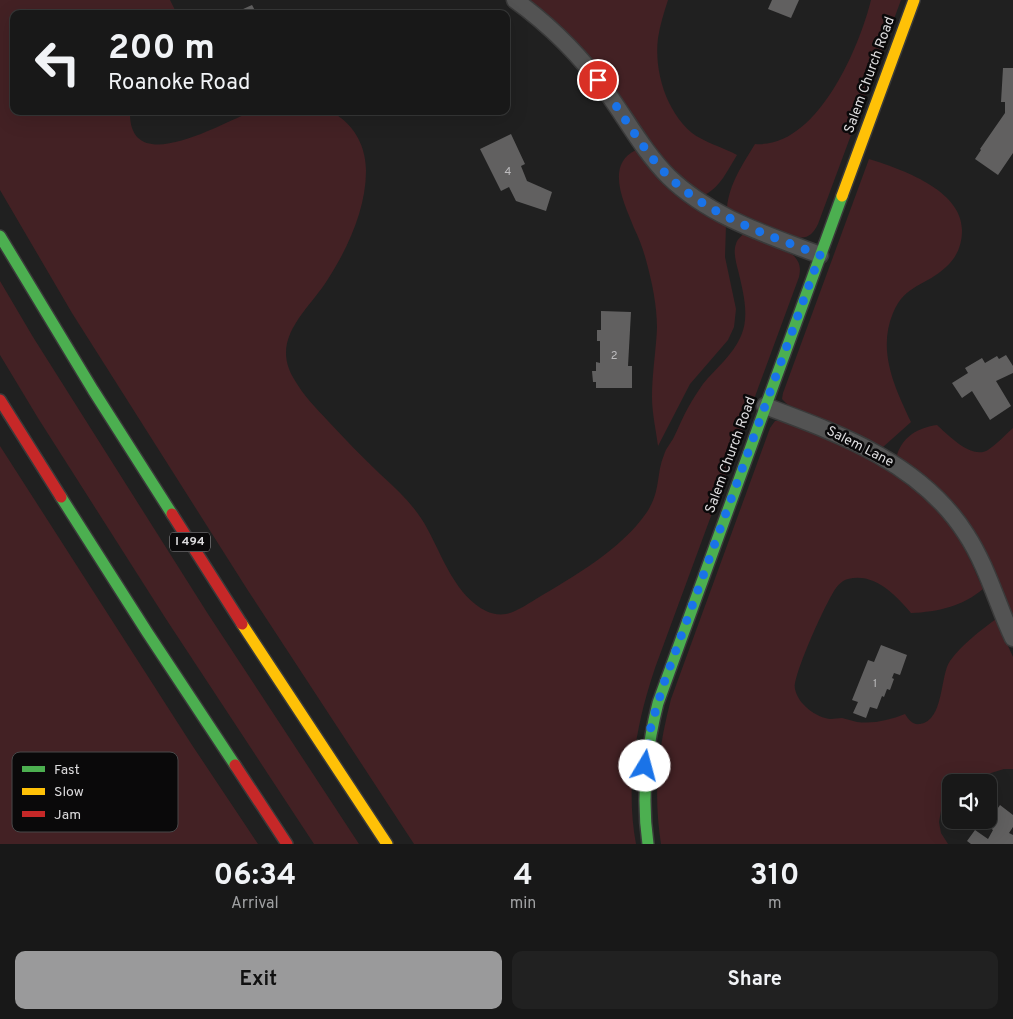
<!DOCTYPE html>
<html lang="en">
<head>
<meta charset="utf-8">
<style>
	:root { --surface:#181818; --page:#212121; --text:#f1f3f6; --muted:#9fa0a2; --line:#363737; --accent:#9a9a9b }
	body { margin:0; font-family:Overpass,sans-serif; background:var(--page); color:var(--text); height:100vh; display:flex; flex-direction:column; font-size:19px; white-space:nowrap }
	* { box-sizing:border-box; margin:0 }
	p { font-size:16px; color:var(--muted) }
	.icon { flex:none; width:28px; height:28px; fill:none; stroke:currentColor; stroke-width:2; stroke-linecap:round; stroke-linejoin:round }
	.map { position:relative; height:844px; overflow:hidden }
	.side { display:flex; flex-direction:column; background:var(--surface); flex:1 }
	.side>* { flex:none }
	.hud { position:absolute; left:10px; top:10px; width:500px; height:105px; border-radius:10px; box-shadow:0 5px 20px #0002,0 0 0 1px var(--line); background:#181818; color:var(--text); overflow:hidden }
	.fabs { position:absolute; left:942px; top:774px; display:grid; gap:10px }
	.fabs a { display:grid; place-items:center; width:55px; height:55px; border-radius:10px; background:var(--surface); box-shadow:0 5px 20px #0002,0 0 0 1px var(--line); font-size:25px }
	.pin { position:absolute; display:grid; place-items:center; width:42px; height:42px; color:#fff; margin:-21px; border:2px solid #fff; border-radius:50%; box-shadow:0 1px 5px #0007 }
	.me { position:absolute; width:55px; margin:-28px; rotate:8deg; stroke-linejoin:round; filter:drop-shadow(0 0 4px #0008) }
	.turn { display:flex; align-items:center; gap:18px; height:105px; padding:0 15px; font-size:22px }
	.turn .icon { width:65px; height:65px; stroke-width:2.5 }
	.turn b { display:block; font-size:35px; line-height:42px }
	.eta { display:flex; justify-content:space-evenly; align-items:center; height:85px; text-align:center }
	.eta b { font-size:30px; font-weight:700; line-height:35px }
	.primary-button { display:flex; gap:10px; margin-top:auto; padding:10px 15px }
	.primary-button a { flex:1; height:58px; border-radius:10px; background:var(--accent); color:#111; font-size:20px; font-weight:700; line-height:58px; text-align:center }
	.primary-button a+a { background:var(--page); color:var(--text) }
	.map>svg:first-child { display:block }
</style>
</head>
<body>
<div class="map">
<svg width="1013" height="844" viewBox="0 0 1013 844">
	<rect width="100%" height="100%" fill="#202020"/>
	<g fill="#432124">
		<path d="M0,0H170L177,14H14V111H130C128,179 219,124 249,113C261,109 277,111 289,111C301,111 320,109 330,111C334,112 338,116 341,118C358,131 366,151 366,171C366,208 348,248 328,279C309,310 269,338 294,379C303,395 316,408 328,421C345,439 362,457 380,474C399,491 416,507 428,530C443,558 456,596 486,611C492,614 499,615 506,614C516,612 526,605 536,599C573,577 622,549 647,512C661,491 656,474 664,455C666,448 671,443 674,437C679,427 683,416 689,406C693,399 698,391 703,384C716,368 733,355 741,336C750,316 743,291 738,270C736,262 733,252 736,244C737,239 741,237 744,233L793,255C800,262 801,268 799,277L655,668C636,724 625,785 636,844H414L247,589L72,313L0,190Z"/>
		<path d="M529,0H668C664,12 660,25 658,38C654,71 666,111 692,133C702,141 724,148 737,155C727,171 721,186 705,195C689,183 675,172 662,157C641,134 624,101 605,75C583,46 557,23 529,0Z"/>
		<path d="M871,0H901L818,224C812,236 806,240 793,236L727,208C729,184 743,164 755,144C816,149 859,49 871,0Z"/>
		<path d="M636,150C663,186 686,204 726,225L725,257L736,309L734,327L728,340L690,384L658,446C656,430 652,413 652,397C652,374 656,351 657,328C657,305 652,282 646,260C643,249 639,238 634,228C625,205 604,165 636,150Z"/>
		<path d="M869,159C901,169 962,190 962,230C962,245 957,257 946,267C926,286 905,284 893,313C877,351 895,388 911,422L883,447L852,432L788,405L782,399L783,393Z"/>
		<path d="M0,281L33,337L208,614L359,844H314L166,619L38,418L0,355Z"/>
		<path d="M775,421H784C848,448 911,471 954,531C966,549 974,569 983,589C963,606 938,612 911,613C896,595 874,572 848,579C843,580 839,584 836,588C827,600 792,677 795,689C798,704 816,718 831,719C835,719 838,718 842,718C847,719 852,721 857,722C874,724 890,720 905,714C909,720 912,725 920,724C944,721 940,675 950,661C962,644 980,631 996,619L1013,657V769H1004L991,773L977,782H951V798L941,811L939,822L941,833L948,844H661C653,792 658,749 671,699L770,428Z"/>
		<path d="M937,425C948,435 972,460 988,450C997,444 1005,435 1013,428V617C1001,588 990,556 973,530C953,499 926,477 897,455C903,436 918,428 937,425Z"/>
		<path d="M0,446L190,742L258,844H0Z"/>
	</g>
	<g fill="#616060">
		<path d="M772,0H799L791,18L768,9Z"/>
		<path d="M252,5L257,14H232Z"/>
		<path d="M1003,68H1013V153L998,175L975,159L981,150L980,149L1005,113V102H1001Z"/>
		<path d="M511,134L525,164L521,166L527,181L552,192L546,211L516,201L509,187L501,191L480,149Z"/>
		<path d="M601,311L631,312L628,366H632V388H596V382H593L592,371H596V362L600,363V341H597V330H601Z"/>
		<path d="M1006,355L1013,366V373L996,381L1011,406L990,420L972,391L962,398L952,383L968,373L965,368L982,358L985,363L997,356L999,359Z"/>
		<path d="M881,645L907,655L900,675L894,673L892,678L894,679L890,690L887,689L884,697L882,696L877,709L870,707L866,718L853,713L858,702L852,700L868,660L874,662Z"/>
		<path d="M1000,805L1013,815V827L1009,833L1013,835V844H971L967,841L975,830L988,839L993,830L986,825Z"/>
	</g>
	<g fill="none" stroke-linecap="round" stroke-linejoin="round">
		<defs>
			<g id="street">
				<path d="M515,0C551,26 580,55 606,91C627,120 644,152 669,177C710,217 768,235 820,255"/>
				<path d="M765,406C840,434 921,463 966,534C987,566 997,604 1013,638"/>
			</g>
			<g id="fast">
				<path d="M0,236L93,390L172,514"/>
				<path d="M61,497L147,632L235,765"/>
				<path d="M648,844C641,795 646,750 658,703L842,196"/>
			</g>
			<g id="slow">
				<path d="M842,196L914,0"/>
				<path d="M242,624L387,844"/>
			</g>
			<g id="jam">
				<path d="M0,400L61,497"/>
				<path d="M172,514L242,624"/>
				<path d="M235,765L287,844"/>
			</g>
		</defs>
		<use href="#street" stroke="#3a3a3a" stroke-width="19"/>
		<use href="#fast" stroke="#3a3a3a" stroke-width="14"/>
		<use href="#slow" stroke="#3a3a3a" stroke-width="14"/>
		<use href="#jam" stroke="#3a3a3a" stroke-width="14"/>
		<use href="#street" stroke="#535353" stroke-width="16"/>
		<use href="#fast" stroke="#4caf50" stroke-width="11"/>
		<use href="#slow" stroke="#ffc107" stroke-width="11"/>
		<use href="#jam" stroke="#c62828" stroke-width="11"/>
	</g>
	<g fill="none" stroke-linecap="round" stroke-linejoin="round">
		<path stroke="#1a73e8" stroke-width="9" stroke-dasharray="0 16.2" d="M598,80C619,108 636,139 658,165C699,213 763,233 820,255L664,683L651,726L645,766"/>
	</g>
	<g text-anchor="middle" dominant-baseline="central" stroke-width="5" stroke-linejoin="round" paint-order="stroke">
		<g font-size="11" fill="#bdbcbe">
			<text x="508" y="172">4</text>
			<text x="614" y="356">2</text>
			<text x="875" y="684">1</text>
		</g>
		<rect fill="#0a090a" stroke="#9d9c9e" stroke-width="1" x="170" y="532.5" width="40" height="19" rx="4"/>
		<g font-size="12" font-weight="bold" fill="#dcdbdd">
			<text x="190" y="542">I 494</text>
		</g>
		<g font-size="14" fill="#dcdbdd" stroke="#0a090a">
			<text transform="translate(870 75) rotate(-70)">Salem Church Road</text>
			<text transform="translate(860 447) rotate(27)">Salem Lane</text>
			<text transform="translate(731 455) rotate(-70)">Salem Church Road</text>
		</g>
	</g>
	<rect x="12" y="752" width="166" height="80" rx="8" fill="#0a090a" stroke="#494849" stroke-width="1"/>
	<rect x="22" y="766" width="23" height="6" fill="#4caf50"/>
	<rect x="22" y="788" width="23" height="7" fill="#ffc107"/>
	<rect x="22" y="811" width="23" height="6" fill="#c62828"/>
	<g font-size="14" fill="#dcdbdd">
		<text x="54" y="774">Fast</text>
		<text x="54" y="796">Slow</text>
		<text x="54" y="819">Jam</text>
	</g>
</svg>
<div class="fabs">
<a><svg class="icon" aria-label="sound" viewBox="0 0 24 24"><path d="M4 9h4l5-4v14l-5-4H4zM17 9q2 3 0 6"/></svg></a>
</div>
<div class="pin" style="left:598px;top:80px;background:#d93025"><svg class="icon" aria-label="arrive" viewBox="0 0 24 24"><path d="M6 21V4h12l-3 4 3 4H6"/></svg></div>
<svg class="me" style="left:645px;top:766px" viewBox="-20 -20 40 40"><circle r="19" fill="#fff"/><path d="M0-13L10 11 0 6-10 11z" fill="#1a73e8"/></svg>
<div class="hud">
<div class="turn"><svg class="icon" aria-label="left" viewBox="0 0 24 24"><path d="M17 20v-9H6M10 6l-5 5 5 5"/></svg><div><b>200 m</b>Roanoke Road</div></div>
</div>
</div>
<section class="side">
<div class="eta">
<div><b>06:34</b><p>Arrival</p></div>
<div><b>4</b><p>min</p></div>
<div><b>310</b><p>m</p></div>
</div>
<div class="primary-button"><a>Exit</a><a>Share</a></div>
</section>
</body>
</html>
